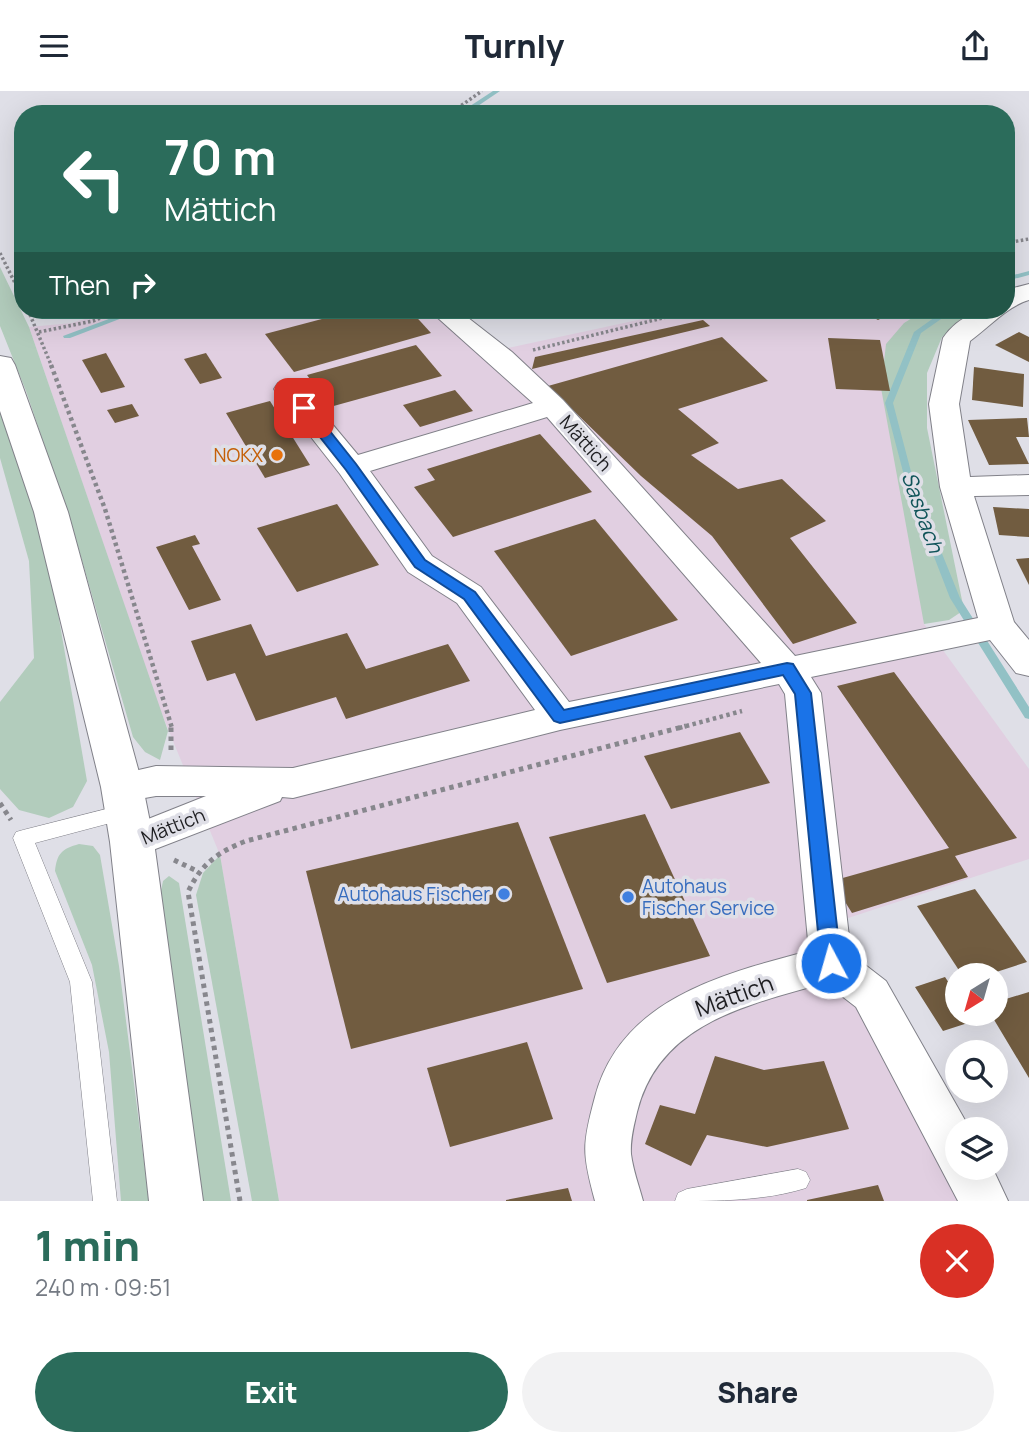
<!DOCTYPE html>
<html lang="en">
<head>
<meta charset="utf-8">
<style>
	:root { --surface:#fff; --page:#f2f2f3; --text:#1f2937; --muted:#747a83; --accent:#2b6c5b }
	body { margin:0; font-family:Manrope,sans-serif; background:var(--page); color:var(--text); height:100vh; display:flex; flex-direction:column; font-size:26px; white-space:nowrap }
	* { box-sizing:border-box; margin:0 }
	p { font-size:23px; color:var(--muted) }
	.icon { flex:none; width:38px; height:38px; fill:none; stroke:currentColor; stroke-width:2; stroke-linecap:round; stroke-linejoin:round }
	.map { position:relative; height:1110px; overflow:hidden }
	.panel { display:flex; flex-direction:column; background:var(--surface); flex:1 }
	.panel>* { flex:none }
	.guide { position:absolute; left:14px; top:14px; width:1001px; height:214px; border-radius:28px; box-shadow:0 7px 28px #0002; background:#2b6c5b; color:#fff; overflow:hidden }
	.needle { width:46px; rotate:217deg }
	.controls { position:absolute; left:945px; top:872px; display:grid; gap:14px }
	.controls a { display:grid; place-items:center; width:63px; height:63px; border-radius:50%; background:var(--surface); box-shadow:0 7px 28px #0002; font-size:35px }
	.pin { position:absolute; display:grid; place-items:center; width:60px; height:60px; color:#fff; margin:-30px; border-radius:14px; box-shadow:0 4px 10px #0006 }
	.me { position:absolute; width:77px; margin:-38px; rotate:354deg; stroke-linejoin:round; filter:drop-shadow(0 0 5px #0008) }
	.turn { display:flex; align-items:center; gap:24px; height:147px; padding:0 35px; font-size:32px }
	.turn .icon { width:91px; height:91px; stroke-width:2.5 }
	.turn b { display:block; font-size:49px; line-height:60px }
	.then { display:flex; align-items:center; height:66px; padding:0 35px; background:#0003; gap:14px; font-size:26px }
	.round { display:grid; place-items:center; flex:none; width:74px; height:74px; border-radius:37px; background:var(--page) }
	.head { display:flex; align-items:center; justify-content:space-between; height:119px; padding:0 35px }
	h1 { font-size:42px; font-weight:800; line-height:52px; color:var(--accent) }
	.button { display:flex; gap:14px; margin-top:auto; padding:14px 35px }
	.button a { flex:1; height:80px; border-radius:42px; background:var(--accent); color:#fff; font-size:28px; font-weight:800; line-height:80px; text-align:center }
	.button a+a { background:var(--page); color:var(--text) }
	header { display:flex; justify-content:space-between; align-items:center; height:91px; padding:0 35px; background:var(--surface); font-size:32px; font-weight:800 }
	.map>svg:first-child { display:block }
</style>
</head>
<body>
<header><svg class="icon" aria-label="menu" viewBox="0 0 24 24"><path d="M4 6h16M4 12h16M4 18h16"/></svg>Turnly<svg class="icon" aria-label="share" viewBox="0 0 24 24"><path d="M12 15V3M7 8l5-5 5 5M5 13v7h14v-7"/></svg></header>
<div class="map">
<svg width="1029" height="1110" viewBox="0 0 1029 1110">
	<rect width="100%" height="100%" fill="#dfdfe7"/>
	<path fill="#e1cfe1" d="M115,219H459L503,258L684,219H925L904,232L924,533L1029,678V768L842,829L957,1043V1076L994,1110H279L220,764L159,616L29,236L72,232Z"/>
	<g fill="#b2ccbc">
		<path d="M0,176L29,236L168,640L160,669L145,661L133,646L74,442L26,300L0,235Z"/>
		<path d="M925,219H980L942,246L927,282V337L964,519L949,529L924,533L881,297L886,253L904,232Z"/>
		<path d="M0,310L35,418L58,522L87,690L73,716L49,727L19,719L0,698V611L34,567L29,470L0,367Z"/>
		<path d="M79,753L93,755L100,764L119,875L149,1110H121L109,961L92,874L55,780C57,762 62,758 79,753Z"/>
		<path d="M220,764L279,1110H252L196,804L203,782Z"/>
		<path d="M169,785L179,792L231,1110H194L159,810L163,790Z"/>
	</g>
	<g fill="none" stroke-linecap="round" stroke-linejoin="round">
		<g fill="#92c1c5" fill-rule="evenodd">
			<path d="M493,0H500L466,23H458Z"/>
			<path d="M1029,180V184L1006,190V186Z"/>
			<path d="M133,219H143L70,247H64L63,245Z"/>
			<path d="M945,219H954L921,242L893,312L915,396L960,507L1029,616V628L1025,627L950,507L907,396L885,312L914,241Z"/>
		</g>
	</g>
	<g fill="#715c40">
		<path d="M356,219H410L431,242L294,281L265,243Z"/>
		<path d="M859,219H890L894,221L878,229Z"/>
		<path d="M703,229L710,235L532,278L535,266Z"/>
		<path d="M1019,241L1029,246V271L995,254Z"/>
		<path d="M722,246L768,290L678,318L719,352L691,364L738,398L782,388L826,430L790,447L857,532L793,553L712,445L641,385L548,295Z"/>
		<path d="M828,247L880,249L890,300L836,298Z"/>
		<path d="M416,254L442,285L330,316L307,284Z"/>
		<path d="M106,262L125,296L101,302L82,269Z"/>
		<path d="M206,262L222,287L200,293L184,268Z"/>
		<path d="M974,276L1024,283L1023,316L972,309Z"/>
		<path d="M455,299L473,320L420,336L403,314Z"/>
		<path d="M270,310L310,374L265,387L226,322Z"/>
		<path d="M132,313L139,325L115,332L107,319Z"/>
		<path d="M1027,327L1029,346H1016L1029,373L989,374L968,329Z"/>
		<path d="M540,343L592,401L453,446L414,396L435,389L427,378Z"/>
		<path d="M337,413L379,474L297,501L257,437Z"/>
		<path d="M993,416L1029,418V446L999,444Z"/>
		<path d="M595,428L678,529L571,565L494,460Z"/>
		<path d="M195,444L200,453L192,455L221,509L189,519L156,456Z"/>
		<path d="M1029,467V494L1016,468Z"/>
		<path d="M251,533L266,565L347,542L366,578L448,553L470,590L346,628L336,606L256,630L235,582L207,590L191,550Z"/>
		<path d="M894,581L1017,747L955,765L968,786L852,822L832,790L949,757L837,595Z"/>
		<path d="M740,641L770,692L671,718L644,665Z"/>
		<path d="M645,723L710,865L607,892L549,746Z"/>
		<path d="M518,731L583,898L351,958L306,780Z"/>
		<path d="M975,798L1027,871L987,884H962L917,815Z"/>
		<path d="M945,886L957,904V922H969L974,930L943,940L915,896Z"/>
		<path d="M1029,901V987L990,922H996V911Z"/>
		<path d="M527,951L553,1028L450,1056L427,977Z"/>
		<path d="M715,965L764,979L824,970L849,1038L767,1056L707,1044L691,1075L645,1053L660,1014L695,1023Z"/>
		<path d="M878,1094L884,1110H807V1109Z"/>
		<path d="M568,1097L572,1110H506V1109Z"/>
	</g>
	<g fill="none" stroke-linecap="round" stroke-linejoin="round">
		<defs>
			<g id="lane">
				<path d="M126,713L133,716L136,721L133,726L35,752L92,891L117,1110H93L70,891L13,747L16,741L23,739Z"/>
				<path d="M798,1078L806,1081L810,1089L806,1097C765,1110 718,1110 675,1110L678,1102L687,1098Z"/>
			</g>
			<path id="street" d="M1029,193V209C1008,215 989,236 970,250L959,313L970,386L1029,384V404L974,405L1014,531L1029,549V585L1016,582L990,549L811,586L821,602L851,863L886,890L970,1038H957V1076H992L1008,1110H958L856,916L825,892C747,914 659,932 637,1021C634,1034 630,1049 631,1063C633,1079 639,1095 643,1110H595C582,1062 582,1054 595,1006C621,908 722,883 809,860L785,603L779,593L560,639L293,707L282,706L280,710L132,767L118,762L112,751L118,740L206,705H156L122,711L108,706L103,696L108,686L156,675L293,677L535,619L457,512L408,481L340,383L278,304L274,298L278,292L288,289L298,292L358,364L533,312L429,219H458L512,261L563,309L795,565L978,527L940,396L929,313L943,247C960,223 980,219 1006,219V199ZM547,326L761,572L569,611L481,496L432,465L370,380Z"/>
			<path id="secondary" d="M0,265L11,267L15,274L68,421L143,696L154,751L203,1110H149L110,751L101,696L34,421L0,320Z"/>
		</defs>
		<use href="#lane" stroke="#818189" stroke-width="1"/>
		<use href="#street" stroke="#818189" stroke-width="2"/>
		<use href="#secondary" stroke="#818189" stroke-width="2"/>
		<g stroke="#87878d" stroke-width="3.5" stroke-dasharray="2.5 2.5" stroke-linecap="butt">
			<path d="M449,23L482,0"/>
			<path d="M1006,152L1029,148"/>
			<path d="M0,162L23,208"/>
			<path d="M28,219L52,276"/>
			<path d="M39,241L93,230L121,219"/>
			<path d="M533,259L695,219"/>
		</g>
		<g stroke="#87878d" stroke-width="4.5" stroke-dasharray="3.5 3.5" stroke-linecap="butt">
			<path d="M51,274L105,418L172,637"/>
			<path d="M679,637L742,620"/>
		</g>
		<g stroke="#87878d" stroke-width="5" stroke-dasharray="4.5 4.5" stroke-linecap="butt">
			<path d="M171,659V635"/>
			<path d="M0,712L11,729"/>
			<path d="M174,769L197,780"/>
			<path d="M240,1110L188,801C201,773 218,761 246,750L686,635"/>
		</g>
		<use href="#lane" fill="#fff" fill-rule="evenodd"/>
		<use href="#street" fill="#fff" fill-rule="evenodd"/>
		<use href="#secondary" fill="#fff" fill-rule="evenodd"/>
	</g>
	<path fill="#1a73e8" stroke="#114b97" stroke-width="2" d="M304,313L309,314L356,373L425,469L475,501L564,619L787,572L793,573L811,602L841,872L838,878L831,880L824,878L821,872L795,603L783,584L560,632L554,630L464,508L415,476L346,379L297,317Z"/>
	<circle fill="#e8710a" stroke="#dfdfe7" stroke-width="2.5" cx="277" cy="364" r="7"/>
	<g fill="#3f7fe0" stroke="#dfdfe7" stroke-width="2.5">
		<circle cx="504" cy="803" r="7"/>
		<circle cx="628" cy="806" r="7"/>
	</g>
	<g text-anchor="middle" dominant-baseline="central" stroke-width="7" stroke-linejoin="round" paint-order="stroke">
		<g font-size="19" fill="#1e1e21" stroke="#dfdfe7">
			<text transform="translate(586 352) rotate(48)">Mättich</text>
			<text transform="translate(173 735) rotate(-22)">Mättich</text>
		</g>
		<g font-size="19" fill="#c56008" stroke="#dfdfe7" text-anchor="end">
			<text x="263" y="364">NOKX</text>
		</g>
		<g font-size="19" fill="#366cbe" stroke="#dfdfe7" text-anchor="start">
			<text x="642" y="795">Autohaus<tspan x="642" dy="22">Fischer Service</tspan></text>
			<text x="490" y="803" text-anchor="end">Autohaus Fischer</text>
		</g>
		<g font-size="21" font-style="italic" fill="#105459" stroke="#dfdfe7">
			<text transform="translate(923 421) rotate(70)">Sasbach</text>
		</g>
		<g font-size="23" fill="#1e1e21" stroke="#dfdfe7">
			<text transform="translate(734 904) rotate(-20)">Mättich</text>
		</g>
	</g>
</svg>
<div class="controls">
<a><svg class="needle" viewBox="-14 -14 28 28"><path d="M0-13l5 13h-10z" fill="#e53935"/><path d="M0 13l5-13h-10z" fill="#747a83"/></svg></a>
<a><svg class="icon" aria-label="search" viewBox="0 0 24 24"><circle cx="10" cy="10" r="6"/><path d="M15 15l6 6"/></svg></a>
<a><svg class="icon" aria-label="layers" viewBox="0 0 24 24"><path d="M12 4l9 5-9 5-9-5zM3 14l9 5 9-5"/></svg></a>
</div>
<div class="pin" style="left:304px;top:317px;background:#d93025"><svg class="icon" aria-label="arrive" viewBox="0 0 24 24"><path d="M6 21V4h12l-3 4 3 4H6"/></svg></div>
<svg class="me" style="left:831px;top:872px" viewBox="-20 -20 40 40"><circle r="17" fill="#1a73e8" stroke="#fff" stroke-width="3"/><path d="M0-11L8 9 0 5-8 9z" fill="#fff"/></svg>
<div class="guide">
<div class="turn"><svg class="icon" aria-label="left" viewBox="0 0 24 24"><path d="M17 20v-9H6M10 6l-5 5 5 5"/></svg><div><b>70 m</b>Mättich</div></div>
<div class="then">Then<svg class="icon" aria-label="right" viewBox="0 0 24 24"><path d="M7 20v-9h11M14 6l5 5-5 5"/></svg></div>
</div>
</div>
<section class="panel">
<div class="head"><div><h1>1 min</h1><p>240 m · 09:51</p></div><a class="round" style="background:#d93025;color:#fff"><svg class="icon" aria-label="close" viewBox="0 0 24 24"><path d="M6 6l12 12M18 6L6 18"/></svg></a></div>
<div class="button"><a>Exit</a><a>Share</a></div>
</section>
</body>
</html>
